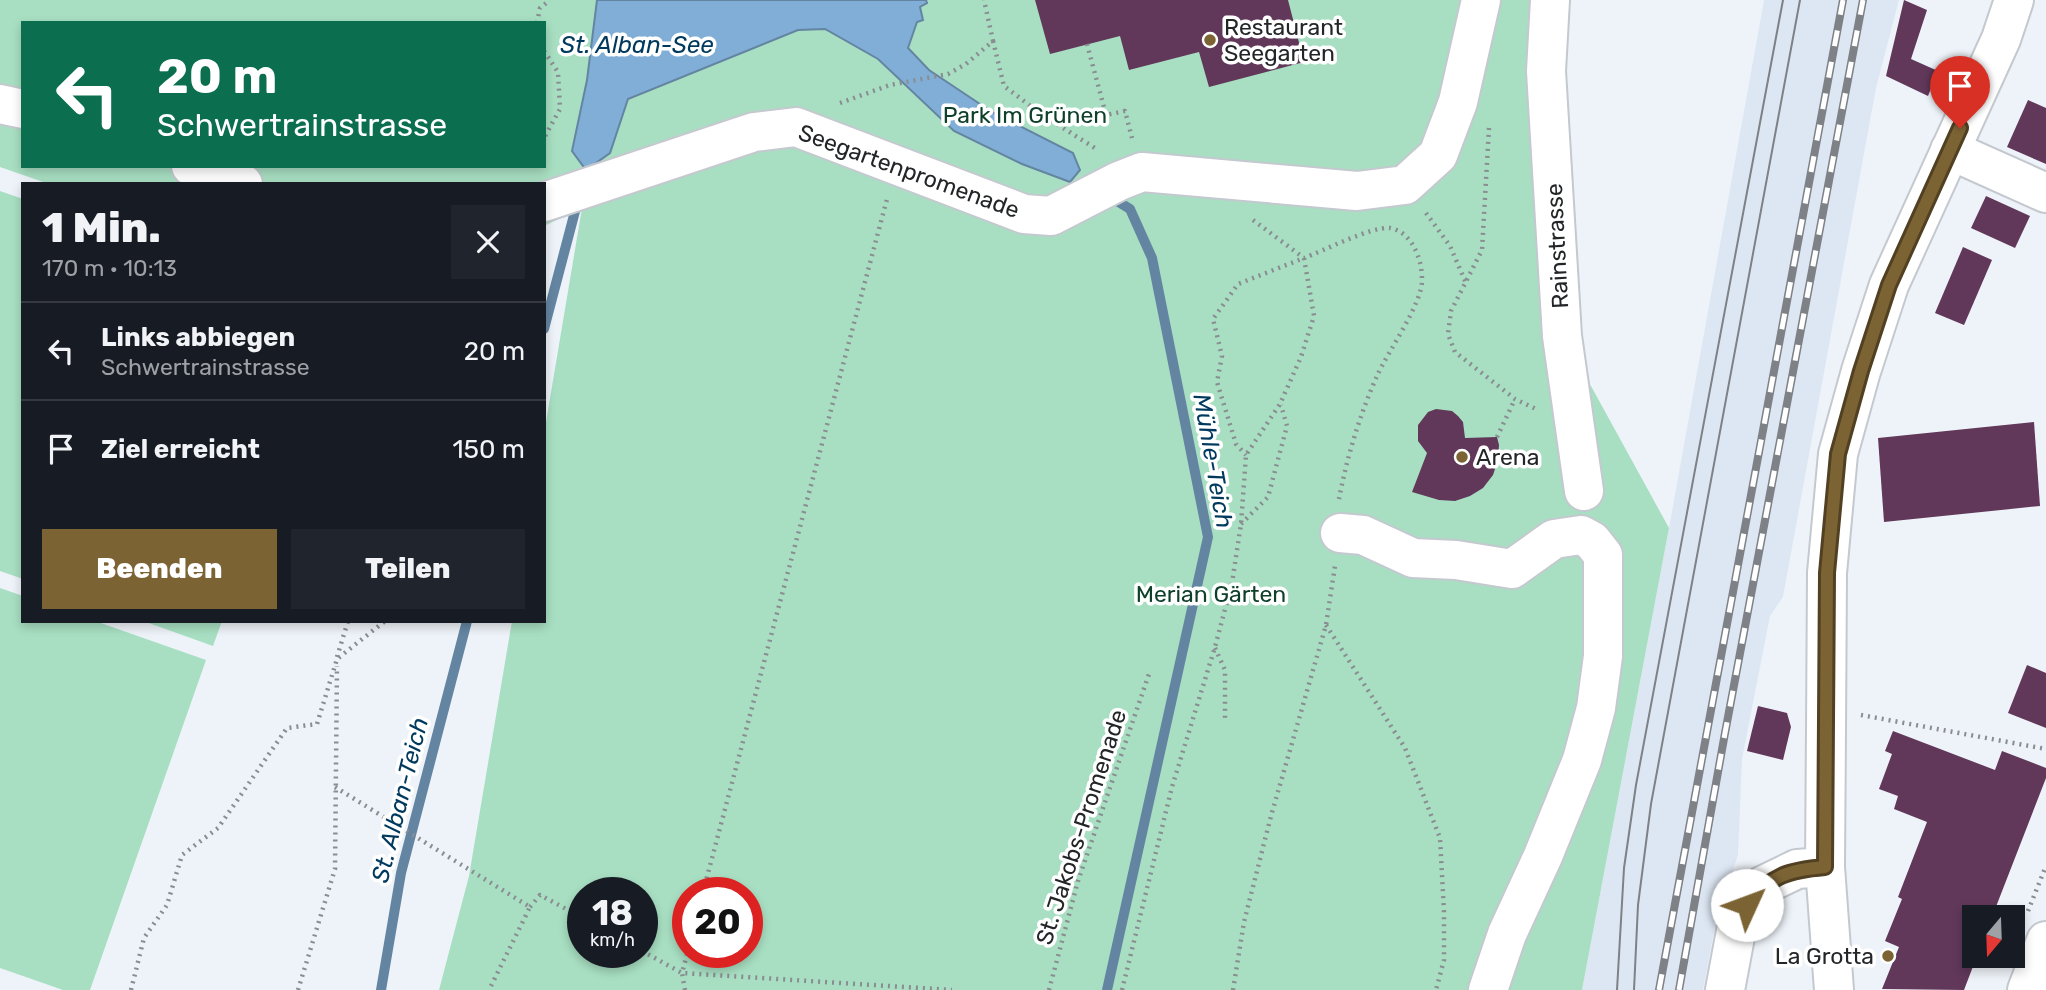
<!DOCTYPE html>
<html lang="de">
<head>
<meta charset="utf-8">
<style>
	:root { --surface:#171b24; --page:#20242c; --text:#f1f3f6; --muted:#9ea1a6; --line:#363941; --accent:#7c6334 }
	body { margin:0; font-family:Rubik,sans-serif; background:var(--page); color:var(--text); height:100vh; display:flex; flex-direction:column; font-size:26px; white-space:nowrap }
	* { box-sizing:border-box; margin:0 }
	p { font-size:23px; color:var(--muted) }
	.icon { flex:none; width:38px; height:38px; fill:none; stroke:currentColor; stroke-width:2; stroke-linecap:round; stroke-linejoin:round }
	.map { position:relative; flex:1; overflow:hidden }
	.panel { position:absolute; left:21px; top:182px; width:525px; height:441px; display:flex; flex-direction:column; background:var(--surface); border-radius:0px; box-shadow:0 4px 10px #0003 }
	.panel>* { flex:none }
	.guide { position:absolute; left:21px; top:21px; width:525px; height:147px; border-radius:0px; box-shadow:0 4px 10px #0003; background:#0b6e4f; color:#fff; overflow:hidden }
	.needle { width:46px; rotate:199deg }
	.tools { position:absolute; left:1962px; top:905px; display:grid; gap:14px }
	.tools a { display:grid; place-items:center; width:63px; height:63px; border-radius:0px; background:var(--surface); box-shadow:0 4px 10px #0003; font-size:35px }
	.speed { position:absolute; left:567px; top:877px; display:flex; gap:14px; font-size:35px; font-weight:700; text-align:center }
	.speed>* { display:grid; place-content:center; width:91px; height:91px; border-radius:50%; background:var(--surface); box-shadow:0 4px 10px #0003; line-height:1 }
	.speed small { font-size:18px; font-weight:400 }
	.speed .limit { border:10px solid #d22; background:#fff; color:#111 }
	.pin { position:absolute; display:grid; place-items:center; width:60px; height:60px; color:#fff; margin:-72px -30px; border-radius:50% 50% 50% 0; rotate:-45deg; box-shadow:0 0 7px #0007 }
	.pin .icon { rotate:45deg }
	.me { position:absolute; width:77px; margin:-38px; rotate:47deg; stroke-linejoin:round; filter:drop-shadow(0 0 5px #0008) }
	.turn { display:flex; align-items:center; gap:24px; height:147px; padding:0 21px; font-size:32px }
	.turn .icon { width:91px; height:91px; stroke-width:2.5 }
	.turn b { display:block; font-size:49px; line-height:60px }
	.round { display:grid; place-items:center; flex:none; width:74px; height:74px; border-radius:0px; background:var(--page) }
	.headline { display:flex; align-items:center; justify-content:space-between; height:119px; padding:0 21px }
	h1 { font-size:42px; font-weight:800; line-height:52px }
	.action { display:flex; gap:14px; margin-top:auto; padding:14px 21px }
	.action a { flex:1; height:80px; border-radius:0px; background:var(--accent); color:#fff; font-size:28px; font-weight:800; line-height:80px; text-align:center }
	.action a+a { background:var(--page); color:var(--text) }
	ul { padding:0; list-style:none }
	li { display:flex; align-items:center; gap:21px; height:98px; padding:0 21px; border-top:2px solid var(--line) }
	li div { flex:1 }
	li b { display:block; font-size:26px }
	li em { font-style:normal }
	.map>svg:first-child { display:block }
</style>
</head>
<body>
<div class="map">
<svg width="2046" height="990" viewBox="0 0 2046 990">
	<rect width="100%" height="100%" fill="#eef3f9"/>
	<path fill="#dde7f3" d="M1764,0H1899L1876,88L1783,597L1770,616L1742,759L1738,855L1717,916L1703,990H1582L1669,528Z"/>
	<g fill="#a8dfc2" fill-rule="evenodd">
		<path d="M0,0H1534L1547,348L1591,386L1669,528L1582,990H439L469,876L512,621H544V434L582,208L544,226V184H49L0,167ZM23,23H544V166H23ZM583,892H642V952H583ZM688,892H747V952H688Z"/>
		<path d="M0,191L23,199V579L0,571Z"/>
		<path d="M0,588L23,596V621H95L206,660L90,990H63L0,968Z"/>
		<path d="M143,621H222L213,646Z"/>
	</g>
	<path fill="#80aed6" stroke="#6485a2" stroke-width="2" d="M597,0H926L927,3L920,7L923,20L917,22L908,48L929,70L992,112L1073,153L1080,170L1070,182L1022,164L954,131L878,59L825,29L798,30L628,99L610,153L586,170L572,151L587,80Z"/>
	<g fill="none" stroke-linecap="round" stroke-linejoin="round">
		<g stroke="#6485a2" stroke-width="10">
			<path d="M544,329L578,200"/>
			<path d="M381,990L401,873L467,621"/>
			<path d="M1107,990L1208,537L1152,258L1130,209L1109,196"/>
		</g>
	</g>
	<g fill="#61385a">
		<path d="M1035,0H1288L1304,62L1209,87L1199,52L1129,70L1120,36L1050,54Z"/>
		<path d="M1904,0L1927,10L1911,59L1938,71L1928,96L1886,76Z"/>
		<path d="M2028,100L2046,108V164L2007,147Z"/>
		<path d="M1986,196L2030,216L2015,248L1971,228Z"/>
		<path d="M1963,247L1992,260L1964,325L1935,313Z"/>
		<path d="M1436,409L1452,411L1458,416L1463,422L1465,438L1497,437L1499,445L1498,460L1493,475L1483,488L1470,496L1455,501L1439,500L1412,492L1427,453L1418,441V425L1428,412Z"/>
		<path d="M2034,422L2040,506L1884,522L1878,438Z"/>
		<path d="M2027,665L2046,673V728L2008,713Z"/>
		<path d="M1758,706L1787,713L1791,727L1783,760L1747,751Z"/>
		<path d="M1893,731L1995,770L2002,751L2046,768V778L1992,917H1974V956H1977L1964,990L1882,989L1899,947L1885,941L1902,899L1898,897L1927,822L1894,809L1898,796L1879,789L1892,754L1885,751Z"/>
	</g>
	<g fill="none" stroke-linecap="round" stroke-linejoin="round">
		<defs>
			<g id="minor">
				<path d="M1550,0L1546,71L1562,336L1584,491"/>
				<path d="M0,104L23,109"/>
				<path d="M1950,150L2046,193"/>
				<path d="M191,166L243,184"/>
				<path d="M544,202L754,132L796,127L1024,214L1051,216L1119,181L1142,172L1357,191L1405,185L1438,155L1458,102L1481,0"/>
				<path d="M1340,533L1363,535L1413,558L1456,560L1512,569L1554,539L1581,535L1592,541L1603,555V656L1596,708L1582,760L1543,856L1507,934L1488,990"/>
				<path d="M1725,990L1737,926L1747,905L1762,886L1797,869L1825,867"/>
				<path d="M2027,990L2046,941"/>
			</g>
			<path id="major" d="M1834,990L1825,867L1826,729L1827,573L1838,454L1861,371L1889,285L2001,39L2014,0"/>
		</defs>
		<use href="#minor" stroke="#c4c9cf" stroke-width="42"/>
		<use href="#major" stroke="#c4c9cf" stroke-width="42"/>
		<g stroke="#898d91" stroke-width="4.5" stroke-dasharray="2 5" stroke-linecap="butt">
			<path d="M537,23L540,8L550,0"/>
			<path d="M993,41L1004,86L1041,114L1098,150"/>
			<path d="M1087,44L1106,115L1125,111L1132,138"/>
			<path d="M544,51L558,72L560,109L544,138"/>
			<path d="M840,103L890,85L948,74L966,64L993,41L984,0"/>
			<path d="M1489,128L1482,250L1451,311L1448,334L1455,352L1515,399L1538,410"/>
			<path d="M1426,213L1450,246L1466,283"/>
			<path d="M1253,220L1304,258C1323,251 1372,226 1390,228C1412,232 1422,259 1422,279C1423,303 1388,351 1377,376C1360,414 1347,457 1339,499"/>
			<path d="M1497,437L1515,399"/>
			<path d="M1241,524L1268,497L1287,426L1281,405"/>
			<path d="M1326,625L1405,748L1440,838L1444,912V960L1436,990"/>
			<path d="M1215,648L1225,670V720"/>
			<path d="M337,657L348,621"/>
			<path d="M1861,715L2046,749"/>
			<path d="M335,787L530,907L489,990"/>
			<path d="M703,892L887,199"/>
			<path d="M530,907L540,895L583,918"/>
			<path d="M2028,911L2046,866"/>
			<path d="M642,951L682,973L952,990"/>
			<path d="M131,990L144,938L167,905L182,855L218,828L287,728L317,724L337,659L385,621"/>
			<path d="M298,990L335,869L337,666"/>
			<path d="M685,990L682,973L688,951"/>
			<path d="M1049,990L1078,881L1149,674"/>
			<path d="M1122,990L1172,787L1215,647L1232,583L1241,524L1246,455L1280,404L1301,357L1314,316L1304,258L1238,284L1213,319L1222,356L1217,382L1236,444L1246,455"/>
			<path d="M1233,990L1244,922L1271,816L1326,625L1335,566"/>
		</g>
		<use href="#minor" stroke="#fff" stroke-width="38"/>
		<use href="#major" stroke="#fff" stroke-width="38"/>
		<g stroke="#7e8185" stroke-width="2">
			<path d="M1617,990L1624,868L1636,785L1783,0"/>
			<path d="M1634,990L1638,905L1651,804L1800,0"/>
		</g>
		<defs>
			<g id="rail">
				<path d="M1659,990L1843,0"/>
				<path d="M1679,990L1725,733L1863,0"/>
			</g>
		</defs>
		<use href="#rail" stroke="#7e8185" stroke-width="8"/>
		<use href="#rail" stroke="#fff" stroke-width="5" stroke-dasharray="16" stroke-linecap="butt"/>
	</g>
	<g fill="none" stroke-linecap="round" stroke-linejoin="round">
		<defs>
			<path id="route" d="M1747,905C1771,875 1789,870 1825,867L1827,573L1838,454L1861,371L1889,285L1960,128"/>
		</defs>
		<use href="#route" stroke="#514022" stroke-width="18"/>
		<use href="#route" stroke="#7c6334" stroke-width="12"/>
	</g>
	<g fill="#7c6334" stroke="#fff" stroke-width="2.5">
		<circle cx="1210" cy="40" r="7"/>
		<circle cx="1462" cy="457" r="7"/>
		<circle cx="1888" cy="956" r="7"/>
	</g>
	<g text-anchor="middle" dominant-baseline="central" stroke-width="7" stroke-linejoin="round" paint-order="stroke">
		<g font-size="23" fill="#232527" stroke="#fff" text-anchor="start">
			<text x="1224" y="27">Restaurant<tspan x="1224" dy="26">Seegarten</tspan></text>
			<text x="1476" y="457">Arena</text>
			<text x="1874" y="956" text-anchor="end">La Grotta</text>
		</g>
		<g font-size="23" fill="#0f402c" stroke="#fff">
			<text x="1025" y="115">Park Im Grünen</text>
			<text x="1211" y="594">Merian Gärten</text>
		</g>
		<g font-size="23" fill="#232527" stroke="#fff">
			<text transform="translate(909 171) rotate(20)">Seegartenpromenade</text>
			<text transform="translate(1557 246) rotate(-93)">Rainstrasse</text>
			<text transform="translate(1081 827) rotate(-72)">St. Jakobs-Promenade</text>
		</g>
		<g font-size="24" font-style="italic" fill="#00395e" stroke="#fff">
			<text x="637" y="45">St. Alban-See</text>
			<text transform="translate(1213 461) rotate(80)">Mühle-Teich</text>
			<text transform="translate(400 800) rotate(-76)">St. Alban-Teich</text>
		</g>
	</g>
</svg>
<div class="tools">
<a><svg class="needle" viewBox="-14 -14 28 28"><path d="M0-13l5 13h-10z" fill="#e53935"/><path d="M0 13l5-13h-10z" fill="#9ea1a6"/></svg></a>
</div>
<div class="speed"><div>18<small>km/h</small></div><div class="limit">20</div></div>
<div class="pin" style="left:1960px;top:128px;background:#d93025"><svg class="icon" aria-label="arrive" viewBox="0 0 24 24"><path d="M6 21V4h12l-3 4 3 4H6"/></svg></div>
<svg class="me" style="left:1747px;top:905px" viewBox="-20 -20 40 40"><circle r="19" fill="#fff"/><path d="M0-13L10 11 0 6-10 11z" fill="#7c6334"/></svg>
<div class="guide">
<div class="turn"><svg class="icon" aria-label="left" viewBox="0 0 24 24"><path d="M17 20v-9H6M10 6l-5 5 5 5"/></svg><div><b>20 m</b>Schwertrainstrasse</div></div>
</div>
<section class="panel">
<div class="headline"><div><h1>1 Min.</h1><p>170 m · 10:13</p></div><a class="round"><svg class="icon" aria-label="close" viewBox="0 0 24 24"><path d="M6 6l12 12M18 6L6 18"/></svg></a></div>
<ul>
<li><svg class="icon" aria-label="left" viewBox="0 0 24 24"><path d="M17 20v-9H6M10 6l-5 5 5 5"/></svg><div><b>Links abbiegen</b><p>Schwertrainstrasse</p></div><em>20 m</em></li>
<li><svg class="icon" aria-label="arrive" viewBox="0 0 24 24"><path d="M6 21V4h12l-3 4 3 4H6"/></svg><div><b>Ziel erreicht</b></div><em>150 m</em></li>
</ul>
<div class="action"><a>Beenden</a><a>Teilen</a></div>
</section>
</div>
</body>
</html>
